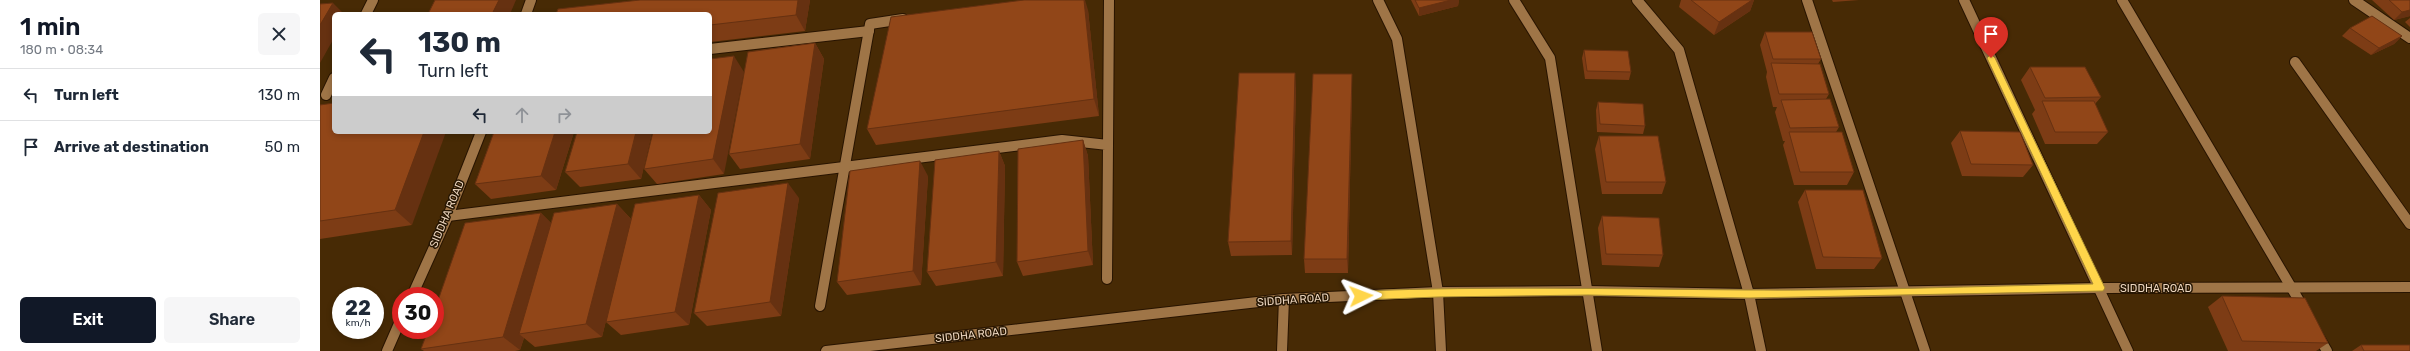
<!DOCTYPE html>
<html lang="en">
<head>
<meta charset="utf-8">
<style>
	:root { --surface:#fff; --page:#f6f6f7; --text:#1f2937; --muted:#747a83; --line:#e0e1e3; --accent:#111827 }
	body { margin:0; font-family:Rubik,sans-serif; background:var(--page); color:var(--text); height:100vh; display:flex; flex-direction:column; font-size:15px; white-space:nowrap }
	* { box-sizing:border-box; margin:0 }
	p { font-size:13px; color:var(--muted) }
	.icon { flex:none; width:22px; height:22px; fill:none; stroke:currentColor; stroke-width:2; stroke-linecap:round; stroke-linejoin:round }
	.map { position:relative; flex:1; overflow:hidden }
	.side { display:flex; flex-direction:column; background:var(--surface); width:320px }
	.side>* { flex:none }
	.guide { position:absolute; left:12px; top:12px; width:380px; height:122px; border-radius:6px; box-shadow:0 2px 6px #0003; background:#fff; color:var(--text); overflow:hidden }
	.speed { position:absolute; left:12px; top:287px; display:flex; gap:8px; font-size:20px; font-weight:700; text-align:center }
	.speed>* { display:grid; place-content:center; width:52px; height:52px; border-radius:50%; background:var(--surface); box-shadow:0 2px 6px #0003; line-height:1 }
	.speed small { font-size:10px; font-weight:400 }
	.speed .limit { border:6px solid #d22; background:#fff; color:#111 }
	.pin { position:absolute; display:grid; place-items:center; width:34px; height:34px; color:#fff; margin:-41px -17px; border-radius:50% 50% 50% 0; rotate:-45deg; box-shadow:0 0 4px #0007 }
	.pin .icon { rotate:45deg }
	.me { position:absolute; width:44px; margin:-22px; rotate:87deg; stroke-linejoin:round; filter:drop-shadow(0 0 3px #0008) }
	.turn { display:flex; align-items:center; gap:14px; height:84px; padding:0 20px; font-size:18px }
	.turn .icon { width:52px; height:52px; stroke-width:2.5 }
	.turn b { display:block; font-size:28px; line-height:34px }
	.lanes { display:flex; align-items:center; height:38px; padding:0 20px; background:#0003; justify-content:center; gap:20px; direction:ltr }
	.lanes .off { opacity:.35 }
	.round { display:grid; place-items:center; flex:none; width:42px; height:42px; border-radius:6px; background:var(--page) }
	.headline { display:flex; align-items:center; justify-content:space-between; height:68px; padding:0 20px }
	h1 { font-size:24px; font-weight:600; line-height:30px; color:var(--accent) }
	.primary-button { display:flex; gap:8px; margin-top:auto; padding:8px 20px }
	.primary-button a { flex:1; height:46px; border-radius:6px; background:var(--accent); color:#fff; font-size:16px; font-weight:600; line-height:46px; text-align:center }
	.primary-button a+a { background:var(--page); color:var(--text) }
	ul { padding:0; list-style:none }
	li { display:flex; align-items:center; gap:12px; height:52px; padding:0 20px; border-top:1px solid var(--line) }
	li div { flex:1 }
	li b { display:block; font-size:15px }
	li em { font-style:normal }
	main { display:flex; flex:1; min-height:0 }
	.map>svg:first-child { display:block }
</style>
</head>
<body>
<main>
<section class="side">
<div class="headline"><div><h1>1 min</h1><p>180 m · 08:34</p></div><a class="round"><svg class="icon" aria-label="close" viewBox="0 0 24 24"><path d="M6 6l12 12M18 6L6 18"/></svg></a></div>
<ul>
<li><svg class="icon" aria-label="left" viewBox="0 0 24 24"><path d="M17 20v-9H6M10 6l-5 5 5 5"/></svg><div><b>Turn left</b></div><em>130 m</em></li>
<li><svg class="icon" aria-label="arrive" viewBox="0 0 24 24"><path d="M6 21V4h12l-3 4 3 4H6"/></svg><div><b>Arrive at destination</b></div><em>50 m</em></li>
</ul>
<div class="primary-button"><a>Exit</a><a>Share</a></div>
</section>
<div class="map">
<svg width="2090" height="351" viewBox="0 0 2090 351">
	<rect width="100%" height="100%" fill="#472a05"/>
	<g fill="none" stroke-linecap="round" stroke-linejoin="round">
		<defs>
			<g id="lane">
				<path d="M390,49L549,31"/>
				<path d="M788,145L789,0"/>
				<path d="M128,216L742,140L788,145L787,279"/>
				<path d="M500,306L550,24L583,19"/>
			</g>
			<g id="street">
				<path d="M1058,0L1077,39L1118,292L1121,351"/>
				<path d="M1194,0L1230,58L1277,351"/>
				<path d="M1317,0L1359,50L1429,294L1441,351"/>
				<path d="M1487,0L1605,351"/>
				<path d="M1644,0L1808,351"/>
				<path d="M1802,0L1984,309"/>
				<path d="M2034,0L2090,38"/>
				<path d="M46,14L53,0"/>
				<path d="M206,14L211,0"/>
				<path d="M1975,62L2090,224"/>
				<path d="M6,95L14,78"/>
				<path d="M92,296L128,216L161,132"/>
				<path d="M1997,334L2007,351"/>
				<path d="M67,351L81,319"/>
				<path d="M506,351L964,299L1118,292L1268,291L1429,294L1780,288L2090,287"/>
				<path d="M962,351L964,299"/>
			</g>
		</defs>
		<use href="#lane" stroke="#281400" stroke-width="12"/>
		<use href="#street" stroke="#281400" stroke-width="12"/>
		<use href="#lane" stroke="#9f7547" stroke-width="10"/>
		<use href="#street" stroke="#9f7547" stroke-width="10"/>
	</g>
	<g fill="#7d3c15">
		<path d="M320,0H490L485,31L390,42V14Z"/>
		<path d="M1091,0H1139L1138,6L1099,16Z"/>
		<path d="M1361,0H1434L1430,11L1394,35L1359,7Z"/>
		<path d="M1512,0H1539L1513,2Z"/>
		<path d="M2052,0H2090V16L2074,20Z"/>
		<path d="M768,10L779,116L556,145L547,129Z"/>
		<path d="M2090,18V27L2085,22Z"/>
		<path d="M2030,28L2082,36L2074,44L2051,55L2022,36Z"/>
		<path d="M1445,32L1501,59L1498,64L1509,94L1506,99L1519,127L1516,132L1534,172L1527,185H1474L1463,145L1465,141H1463L1455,112L1457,107H1453L1446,77L1447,72L1440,45Z"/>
		<path d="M495,43L504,59L490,159L420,169L409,154Z"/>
		<path d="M1264,50L1311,72L1309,80L1265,79L1262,58Z"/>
		<path d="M1710,67L1781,97L1775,104L1788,132L1777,144H1725L1712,114L1715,110L1701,80Z"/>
		<path d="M1032,74V89L1028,273H985L984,259Z"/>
		<path d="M976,88L972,255L911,256L908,242Z"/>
		<path d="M1278,102L1325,126L1323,134L1277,132L1276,110Z"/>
		<path d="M0,105L92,225L0,239Z"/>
		<path d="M1640,131L1713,165L1703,177L1642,176L1631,143Z"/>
		<path d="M174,132H254L236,190L171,199L155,184Z"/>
		<path d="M332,132L321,179L260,187L245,172Z"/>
		<path d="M390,132L404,174L337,184L324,169Z"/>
		<path d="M1279,136L1346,182L1342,194H1282L1275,149Z"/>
		<path d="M763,140L768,156L773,265L703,276L697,262Z"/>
		<path d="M679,151L685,166L683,276L616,286L607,272Z"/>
		<path d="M608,176L601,285L527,295L517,282Z"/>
		<path d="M1485,190L1562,258L1554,269H1496L1478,202Z"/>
		<path d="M379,195L391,210L369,325L301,335L286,322Z"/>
		<path d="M479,198L461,316L387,326L374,313Z"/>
		<path d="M297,204L311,219L282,337L215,347L204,338L200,350L195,351H104L101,349L221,213L231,223Z"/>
		<path d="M1282,216L1343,255L1339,267L1282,265L1278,228Z"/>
		<path d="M1902,296L2008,343L1996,351H1908L1888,307Z"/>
		<path d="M2041,345L2090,351H2032Z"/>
	</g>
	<g fill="#663111">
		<path d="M179,0H196L190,14H172Z"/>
		<path d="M478,0H490L485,31L476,15Z"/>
		<path d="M764,0H765L768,10L779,116L774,99Z"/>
		<path d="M1131,0H1139L1138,6L1099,16V8Z"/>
		<path d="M1432,0H1434L1430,11L1394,35L1399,22Z"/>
		<path d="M13,3L24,14H14V38L0,63V25Z"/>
		<path d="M2090,10V16L2074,20L2082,12Z"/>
		<path d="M2082,36L2074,44L2051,55L2059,48Z"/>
		<path d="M495,43L504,59L490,159L480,144Z"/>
		<path d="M414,56L424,72L404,174L393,159Z"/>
		<path d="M975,73L976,88L972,255L971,241Z"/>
		<path d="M1032,74V89L1028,273L1027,259Z"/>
		<path d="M104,132H126L92,225L75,210Z"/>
		<path d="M235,132H254L236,190L221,176Z"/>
		<path d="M316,132H332L321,179L308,164Z"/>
		<path d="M763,140L768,156L773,265L768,251Z"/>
		<path d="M679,151L685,166L683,276L676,262Z"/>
		<path d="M600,161L608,176L601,285L593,271Z"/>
		<path d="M468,183L479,198L461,316L450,302Z"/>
		<path d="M379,195L391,210L369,325L355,312Z"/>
		<path d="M297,204L311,219L282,337L266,324Z"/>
		<path d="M221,213L236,228L199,334L204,338L200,350L183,337Z"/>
	</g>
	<g fill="#914618" stroke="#663111">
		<path d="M115,0H179L172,14H108Z"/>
		<path d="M320,0H478L476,15L390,25V14H236L238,9Z"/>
		<path d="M704,0H764L774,99L547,129L571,17Z"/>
		<path d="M1095,0H1131L1099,8Z"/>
		<path d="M1371,0H1432L1399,22Z"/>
		<path d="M2069,0H2090V10L2082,12Z"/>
		<path d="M13,3L0,25V4Z"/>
		<path d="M2052,16L2082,36L2059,48L2030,28Z"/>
		<path d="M1445,32H1492L1501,59H1453Z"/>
		<path d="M495,43L480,144L409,154L428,52Z"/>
		<path d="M1264,50L1308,51L1311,72L1267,71Z"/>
		<path d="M414,56L393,159L324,169L333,132H390V59Z"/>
		<path d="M1451,63L1500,64L1509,94H1459Z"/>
		<path d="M1710,67H1765L1781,97L1725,98Z"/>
		<path d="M919,73H975L971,241L908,242Z"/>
		<path d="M993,74H1032L1027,259H984Z"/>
		<path d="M1510,99L1519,127L1470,128L1461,100Z"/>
		<path d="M1722,101H1774L1788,132H1735Z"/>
		<path d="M1278,102L1323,104L1325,126L1280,124Z"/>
		<path d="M14,103V132H104L75,210L0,221V105Z"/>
		<path d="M1640,131L1700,132L1713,165L1651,164Z"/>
		<path d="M174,132H235L221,176L155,184Z"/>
		<path d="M257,132H316L308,164L245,172Z"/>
		<path d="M1469,132H1522L1534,172H1480Z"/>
		<path d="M1279,136H1338L1346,182H1286Z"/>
		<path d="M763,140L768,251L697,262L698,149Z"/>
		<path d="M679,151L676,262L607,272L615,160Z"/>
		<path d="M600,161L593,271L517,282L530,171Z"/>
		<path d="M468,183L450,302L374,313L398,193Z"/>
		<path d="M1485,190H1543L1562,258L1503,257Z"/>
		<path d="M379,195L355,312L286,322L315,204Z"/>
		<path d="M297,204L266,324L199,334L234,213Z"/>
		<path d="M221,213L183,337L101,349L108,330H115V309L145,223Z"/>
		<path d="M1282,216L1339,218L1343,255L1286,254Z"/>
		<path d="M1902,296L1985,298L2008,343L1922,341Z"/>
		<path d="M2041,345H2090V351H2044Z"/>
	</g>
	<path fill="#ffd54a" stroke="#a68a30" d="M1671,54L1675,58L1785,288L1783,291L1429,298L1268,295L1118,297L1041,300L1036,296L1041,291C1170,286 1298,289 1427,290C1542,291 1658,286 1773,284L1667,58Z"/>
	<g text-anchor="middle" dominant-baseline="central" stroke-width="3" stroke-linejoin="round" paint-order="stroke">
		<g font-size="11" fill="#edd6bf" stroke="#261603">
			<text transform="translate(127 214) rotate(-67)">SIDDHA ROAD</text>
			<text x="1836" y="288">SIDDHA ROAD</text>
			<text transform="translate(973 300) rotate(-4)">SIDDHA ROAD</text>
			<text transform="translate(651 335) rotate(-6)">SIDDHA ROAD</text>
		</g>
	</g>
</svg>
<div class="speed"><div>22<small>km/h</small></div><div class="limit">30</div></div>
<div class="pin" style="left:1671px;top:58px;background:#d93025"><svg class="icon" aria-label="arrive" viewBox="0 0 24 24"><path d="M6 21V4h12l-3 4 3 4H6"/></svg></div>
<svg class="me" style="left:1041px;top:296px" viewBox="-20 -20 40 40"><path d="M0-17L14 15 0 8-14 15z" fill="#ffd54a" stroke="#fff" stroke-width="4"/></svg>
<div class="guide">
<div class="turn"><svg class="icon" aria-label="left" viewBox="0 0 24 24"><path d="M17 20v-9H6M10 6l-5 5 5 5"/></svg><div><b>130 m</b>Turn left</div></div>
<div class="lanes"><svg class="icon" aria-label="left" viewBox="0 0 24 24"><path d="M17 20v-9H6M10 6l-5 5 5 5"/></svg><svg class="icon off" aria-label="ahead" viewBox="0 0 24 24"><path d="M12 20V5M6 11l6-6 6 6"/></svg><svg class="icon off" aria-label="right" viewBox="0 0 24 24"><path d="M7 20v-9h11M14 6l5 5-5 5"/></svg></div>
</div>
</div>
</main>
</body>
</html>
